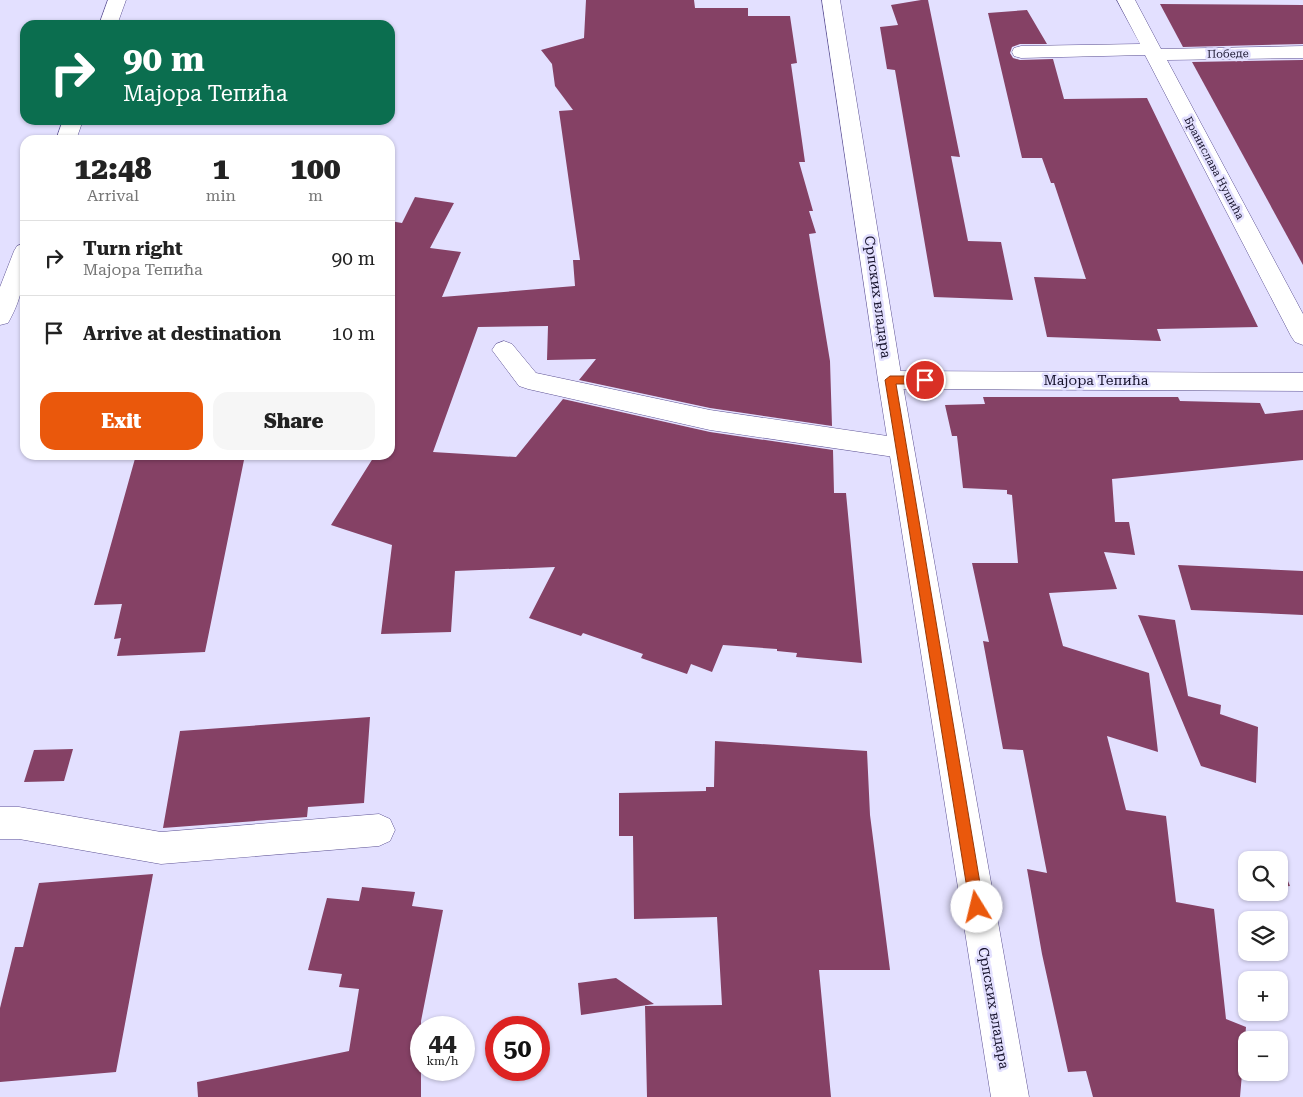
<!DOCTYPE html>
<html lang="en">
<head>
<meta charset="utf-8">
<style>
	:root { --surface:#fff; --page:#f6f6f6; --text:#222; --muted:#767676; --line:#e0e0e0; --accent:#ea580c }
	body { margin:0; font-family:"Roboto Serif",serif; background:var(--page); color:var(--text); height:100vh; display:flex; flex-direction:column; font-size:19px; white-space:nowrap }
	* { box-sizing:border-box; margin:0 }
	p { font-size:16px; color:var(--muted) }
	.icon { flex:none; width:28px; height:28px; fill:none; stroke:currentColor; stroke-width:2; stroke-linecap:round; stroke-linejoin:round }
	.map { position:relative; flex:1; overflow:hidden }
	.side { position:absolute; left:20px; top:135px; width:375px; height:325px; display:flex; flex-direction:column; background:var(--surface); border-radius:15px; box-shadow:0 1px 4px #0004 }
	.side>* { flex:none }
	.guide { position:absolute; left:20px; top:20px; width:375px; height:105px; border-radius:15px; box-shadow:0 1px 4px #0004; background:#0b6e4f; color:#fff; overflow:hidden }
	.controls { position:absolute; left:1238px; top:851px; display:grid; gap:10px }
	.controls a { display:grid; place-items:center; width:50px; height:50px; border-radius:10px; background:var(--surface); box-shadow:0 1px 4px #0004; font-size:25px }
	.speed { position:absolute; left:410px; top:1016px; display:flex; gap:10px; font-size:25px; font-weight:700; text-align:center }
	.speed>* { display:grid; place-content:center; width:65px; height:65px; border-radius:50%; background:var(--surface); box-shadow:0 1px 4px #0004; line-height:1 }
	.speed small { font-size:12px; font-weight:400 }
	.speed .limit { border:8px solid #d22; background:#fff; color:#111 }
	.pin { position:absolute; display:grid; place-items:center; width:42px; height:42px; color:#fff; margin:-21px; border:2px solid #fff; border-radius:50%; box-shadow:0 1px 5px #0007 }
	.me { position:absolute; width:55px; margin:-28px; rotate:351deg; stroke-linejoin:round; filter:drop-shadow(0 0 4px #0008) }
	.turn { display:flex; align-items:center; gap:18px; height:105px; padding:0 20px; font-size:22px }
	.turn .icon { width:65px; height:65px; stroke-width:2.5 }
	.turn b { display:block; font-size:35px; line-height:42px }
	.eta { display:flex; justify-content:space-evenly; align-items:center; height:85px; text-align:center }
	.eta b { font-size:30px; font-weight:800; line-height:35px }
	.cta { display:flex; gap:10px; margin-top:auto; padding:10px 20px }
	.cta a { flex:1; height:58px; border-radius:15px; background:var(--accent); color:#fff; font-size:20px; font-weight:800; line-height:58px; text-align:center }
	.cta a+a { background:var(--page); color:var(--text) }
	ul { padding:0; list-style:none }
	li { display:flex; align-items:center; gap:15px; height:75px; padding:0 20px; border-top:1px solid var(--line) }
	li div { flex:1 }
	li b { display:block; font-size:19px }
	li em { font-style:normal }
	.map>svg:first-child { display:block }
</style>
</head>
<body>
<div class="map">
<svg width="1303" height="1097" viewBox="0 0 1303 1097">
	<rect width="100%" height="100%" fill="#e3e0ff"/>
	<g fill="#854165">
		<path d="M586,0H694L695,8H748V16H790L797,63L791,64L805,162H799L813,211H809L816,233L809,234L830,361L832,426L710,408L579,380L596,359L547,360L548,326L478,327L433,452L516,457L563,399L710,432L833,450L834,493H846L862,663L796,657L797,653L777,651V649L723,645L712,672L691,664L687,674L641,658L643,654L583,633L581,636L529,618L555,567L455,571L451,632L381,634L392,545L331,525L375,455H390V221L402,223L415,197L454,203L430,248L461,252L442,297L575,286L573,260H580L559,111L573,110L555,86L552,64L541,50L584,38Z"/>
		<path d="M921,0H928L960,157L951,156L968,241L1001,242L1013,300L934,297L895,70L887,69L880,27L898,25L891,5Z"/>
		<path d="M1160,4L1303,5V44L1183,47Z"/>
		<path d="M1027,10L1047,44H1020L1012,47L1010,53L1013,58L1020,60L1053,59L1064,99L1147,98L1258,327L1157,329L1161,341L1047,337L1034,277L1086,279L1054,183H1051L1042,158H1022L988,13Z"/>
		<path d="M1303,60V265L1192,62Z"/>
		<path d="M983,397H1178L1180,401L1260,403L1265,414L1303,410V460L1112,479L1115,522H1129L1135,555L1104,552L1117,589L1049,593L1063,646L1149,673L1158,752L1107,736L1126,810L1166,816L1176,902L1214,909L1226,1019L1246,1027L1240,1097H1093L1086,1071L1068,1072L1042,954L1027,869L1047,873L1023,750L1003,749L983,641L989,642L972,563H1018L1012,495L1007,494V490L963,488L957,436H952L945,405L985,404Z"/>
		<path d="M136,455H245L205,652L117,656L121,638L114,639L122,604L94,605Z"/>
		<path d="M1178,565L1303,571V615L1191,610Z"/>
		<path d="M1138,615L1175,620L1188,696L1221,705L1220,714L1258,727L1256,783L1201,766Z"/>
		<path d="M370,717L364,803L308,807L307,817L163,828L180,731Z"/>
		<path d="M715,741L867,751L870,815L890,970H819L831,1097H647L645,1006L722,1005L717,917L634,919L633,836H619V793L706,791V787H714Z"/>
		<path d="M73,749L64,781L24,782L34,750Z"/>
		<path d="M1278,856L1290,886L1279,887V860H1246V872L1241,860Z"/>
		<path d="M153,874L116,1072L0,1082V1008L15,947H23L39,883Z"/>
		<path d="M362,887L415,892L412,906L443,910L421,1021V1097H198L197,1082L349,1051L359,989L339,987L342,974L308,970L327,898L359,901Z"/>
		<path d="M616,978L654,1004L581,1015L578,983Z"/>
	</g>
	<g fill="none" stroke-linecap="round" stroke-linejoin="round">
		<defs>
			<g id="minor">
				<path d="M108,0H126L117,25H99Z"/>
				<path d="M1117,0H1135L1161,49L1303,46V58L1167,60L1303,314V345L1295,342L1291,336L1145,55L1021,58L1014,56L1012,52L1014,48L1021,46L1140,44Z"/>
				<path d="M63,120H83L76,140H56Z"/>
				<path d="M25,243C25,274 24,295 8,323L0,325V287L14,251L17,246Z"/>
				<path d="M504,341L512,344L536,373L710,410L901,438L910,441L914,448L910,455L901,458L710,430L528,389L519,386L492,350L496,344Z"/>
				<path d="M890,371L1303,373V391L890,389L881,386L878,380L881,374Z"/>
				<path d="M0,807H19L161,832L379,814L390,819L395,830L390,841L379,846L161,864L19,839H0Z"/>
			</g>
			<path id="major" d="M822,0H840L902,380L1029,1097H991L878,380Z"/>
		</defs>
		<use href="#minor" stroke="#5d5294" stroke-width="1"/>
		<use href="#major" stroke="#5d5294" stroke-width="1"/>
		<use href="#minor" fill="#fff" fill-rule="evenodd"/>
		<use href="#major" fill="#fff" fill-rule="evenodd"/>
	</g>
	<path fill="#ea580c" stroke="#983908" d="M890,376H925L930,380L925,384H896L984,907L982,912L977,914L972,912L970,907L885,380Z"/>
	<g text-anchor="middle" dominant-baseline="central" stroke-width="5" stroke-linejoin="round" paint-order="stroke">
		<g font-size="11" fill="#17132d" stroke="#e3e0ff">
			<text transform="translate(1228 54) rotate(-1)">Победе</text>
			<text transform="translate(1214 168) rotate(62)">Бранислава Нушића</text>
		</g>
		<g font-size="14" fill="#17132d" stroke="#e3e0ff">
			<text transform="translate(878 297) rotate(82)">Српских владара</text>
			<text x="1096" y="380">Мајора Тепића</text>
			<text transform="translate(994 1008) rotate(80)">Српских владара</text>
		</g>
	</g>
</svg>
<div class="controls">
<a><svg class="icon" aria-label="search" viewBox="0 0 24 24"><circle cx="10" cy="10" r="6"/><path d="M15 15l6 6"/></svg></a>
<a><svg class="icon" aria-label="layers" viewBox="0 0 24 24"><path d="M12 4l9 5-9 5-9-5zM3 14l9 5 9-5"/></svg></a>
<a>+</a>
<a>−</a>
</div>
<div class="speed"><div>44<small>km/h</small></div><div class="limit">50</div></div>
<div class="pin" style="left:925px;top:380px;background:#d93025"><svg class="icon" aria-label="arrive" viewBox="0 0 24 24"><path d="M6 21V4h12l-3 4 3 4H6"/></svg></div>
<svg class="me" style="left:977px;top:907px" viewBox="-20 -20 40 40"><circle r="19" fill="#fff"/><path d="M0-13L10 11 0 6-10 11z" fill="#ea580c"/></svg>
<div class="guide">
<div class="turn"><svg class="icon" aria-label="right" viewBox="0 0 24 24"><path d="M7 20v-9h11M14 6l5 5-5 5"/></svg><div><b>90 m</b>Мајора Тепића</div></div>
</div>
<section class="side">
<div class="eta">
<div><b>12:48</b><p>Arrival</p></div>
<div><b>1</b><p>min</p></div>
<div><b>100</b><p>m</p></div>
</div>
<ul>
<li><svg class="icon" aria-label="right" viewBox="0 0 24 24"><path d="M7 20v-9h11M14 6l5 5-5 5"/></svg><div><b>Turn right</b><p>Мајора Тепића</p></div><em>90 m</em></li>
<li><svg class="icon" aria-label="arrive" viewBox="0 0 24 24"><path d="M6 21V4h12l-3 4 3 4H6"/></svg><div><b>Arrive at destination</b></div><em>10 m</em></li>
</ul>
<div class="cta"><a>Exit</a><a>Share</a></div>
</section>
</div>
</body>
</html>
